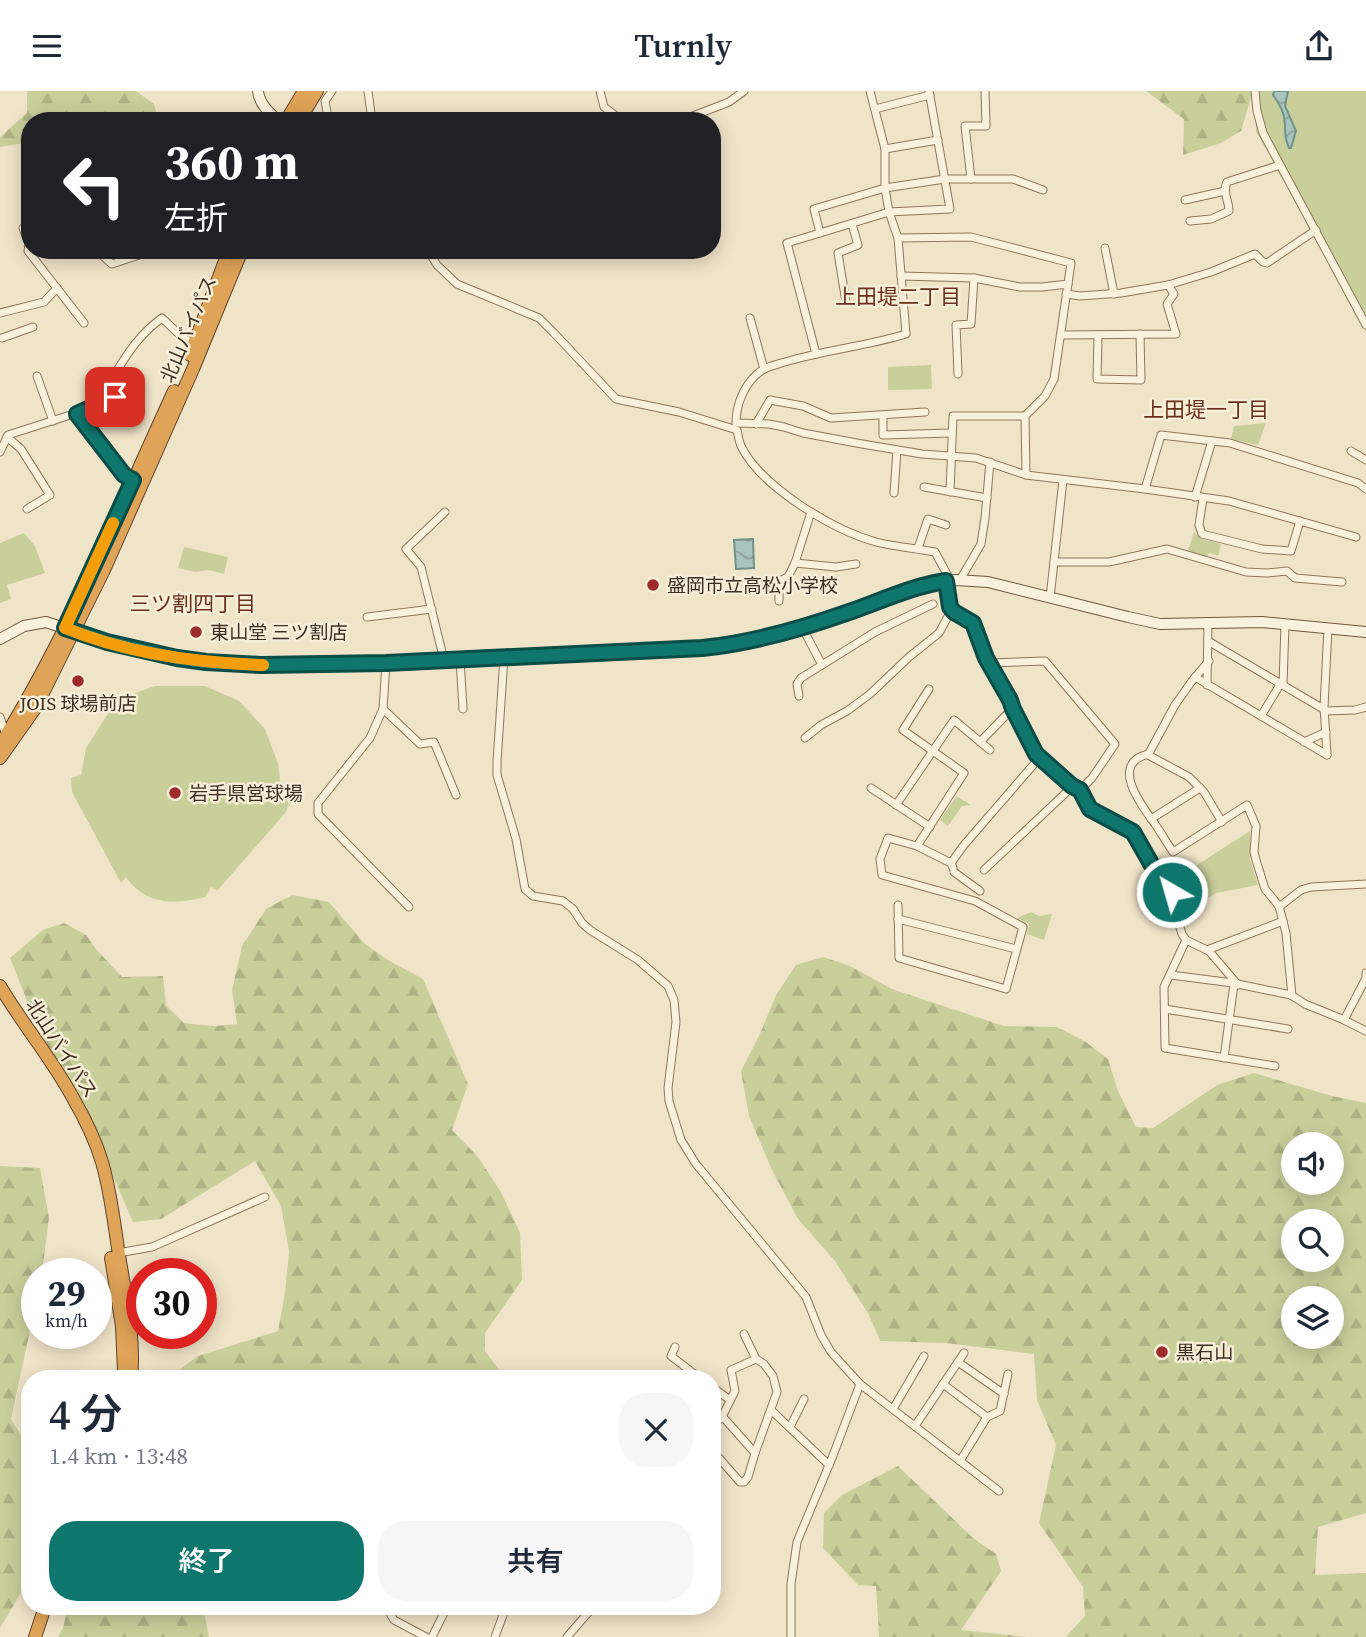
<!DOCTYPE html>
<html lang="ja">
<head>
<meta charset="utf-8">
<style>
	:root { --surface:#fff; --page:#f6f6f7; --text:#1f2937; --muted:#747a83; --accent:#0f766e }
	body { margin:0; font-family:"Source Serif 4","Noto Sans JP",serif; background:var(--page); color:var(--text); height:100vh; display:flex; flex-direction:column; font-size:26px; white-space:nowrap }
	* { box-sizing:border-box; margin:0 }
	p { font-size:23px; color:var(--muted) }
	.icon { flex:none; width:38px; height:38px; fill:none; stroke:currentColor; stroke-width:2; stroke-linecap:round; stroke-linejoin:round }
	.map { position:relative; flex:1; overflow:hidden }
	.sheet { position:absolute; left:21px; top:1279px; width:700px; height:245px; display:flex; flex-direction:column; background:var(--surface); border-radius:28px; box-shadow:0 4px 18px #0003 }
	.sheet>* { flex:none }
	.hud { position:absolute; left:21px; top:21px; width:700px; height:147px; border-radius:28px; box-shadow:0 4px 18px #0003; background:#202124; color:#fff; overflow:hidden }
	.fabs { position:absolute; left:1281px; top:1041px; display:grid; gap:14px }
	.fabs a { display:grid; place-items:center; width:63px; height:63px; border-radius:50%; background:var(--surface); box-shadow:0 4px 18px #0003; font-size:35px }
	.speed { position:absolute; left:21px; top:1167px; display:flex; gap:14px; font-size:35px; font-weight:700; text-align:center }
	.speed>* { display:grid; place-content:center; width:91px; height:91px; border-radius:50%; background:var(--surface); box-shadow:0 4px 18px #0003; line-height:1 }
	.speed small { font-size:18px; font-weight:400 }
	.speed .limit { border:10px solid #d22; background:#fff; color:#111 }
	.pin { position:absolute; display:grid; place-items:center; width:60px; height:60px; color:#fff; margin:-30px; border-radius:14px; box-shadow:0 4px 10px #0006 }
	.me { position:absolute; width:77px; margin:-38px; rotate:322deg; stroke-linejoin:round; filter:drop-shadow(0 0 5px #0008) }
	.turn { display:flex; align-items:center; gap:24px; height:147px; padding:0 28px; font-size:32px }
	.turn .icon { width:91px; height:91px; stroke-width:2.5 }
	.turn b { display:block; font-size:49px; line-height:60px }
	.round { display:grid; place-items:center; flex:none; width:74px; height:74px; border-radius:28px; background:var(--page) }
	.summary { display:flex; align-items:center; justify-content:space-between; height:119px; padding:0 28px }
	h1 { font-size:42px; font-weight:600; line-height:52px }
	.action { display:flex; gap:14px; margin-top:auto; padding:14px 28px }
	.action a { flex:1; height:80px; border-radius:28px; background:var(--accent); color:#fff; font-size:28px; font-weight:600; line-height:80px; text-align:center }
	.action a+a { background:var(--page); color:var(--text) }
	header { display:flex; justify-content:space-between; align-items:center; height:91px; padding:0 28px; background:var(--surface); font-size:32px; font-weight:600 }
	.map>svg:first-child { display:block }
</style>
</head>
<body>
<header><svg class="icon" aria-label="menu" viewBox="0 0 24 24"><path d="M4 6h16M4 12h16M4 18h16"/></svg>Turnly<svg class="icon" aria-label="share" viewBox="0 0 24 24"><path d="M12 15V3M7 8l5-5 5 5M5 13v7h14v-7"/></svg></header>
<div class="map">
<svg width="1366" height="1546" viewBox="0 0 1366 1546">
	<defs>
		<pattern id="forest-firs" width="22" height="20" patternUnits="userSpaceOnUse" patternTransform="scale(1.75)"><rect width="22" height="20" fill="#c9cf9b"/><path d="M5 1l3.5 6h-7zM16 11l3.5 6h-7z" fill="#aeb285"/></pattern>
		<pattern id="water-waves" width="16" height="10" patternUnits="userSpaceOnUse" patternTransform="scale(1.75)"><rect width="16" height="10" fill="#a9c4bc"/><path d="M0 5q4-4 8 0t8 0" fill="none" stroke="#8ba098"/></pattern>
	</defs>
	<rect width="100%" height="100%" fill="#f0e4c8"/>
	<g fill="#c9cf9b">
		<path d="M1256,0H1366V241L1256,40Z"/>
		<path d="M931,274L932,298L888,299V276Z"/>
		<path d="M1266,332L1258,354L1231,348L1234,335Z"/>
		<path d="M1194,441L1201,448L1221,453L1218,465L1209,462L1207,466L1188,460Z"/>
		<path d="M24,442L35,455L45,482L7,494L11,508L0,512V452Z"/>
		<path d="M184,456L228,466L224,483L209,479L195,481L178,477Z"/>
		<path d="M155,595H205L239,610L265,638L278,672L280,689L278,704L291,707L286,721L217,800L211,796L205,806C175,814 145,814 126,786L121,792L72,701L71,687L81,684L86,657L109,621L133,603Z"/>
		<path d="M957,705L971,714L962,715L948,735L940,729Z"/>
		<path d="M1250,740V768L1258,794L1216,802L1206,808L1189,779Z"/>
		<path d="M1031,821L1039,825L1052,823L1044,849L1027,843L1029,833L1017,827Z"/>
	</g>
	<g fill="url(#forest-firs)" fill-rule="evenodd">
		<path d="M27,0H136L154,13L159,30H30V51L0,56V46L27,22Z"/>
		<path d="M1146,0H1253L1241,40L1221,52L1183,64L1184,28Z"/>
		<path d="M292,804L329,811L365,853L388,869L423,888L468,993L452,1039L478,1066L501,1101L520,1142L522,1189L485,1242V1260L506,1288H167L198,1265L278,1240L285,1202L289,1160L281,1115L255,1070L161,1128L133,1131L92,1037L37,935L10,867L43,839L64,832L86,844L96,858L122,886L163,885L166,914L184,932L214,935L237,933L232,899L242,855L266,818Z"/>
		<path d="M823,866L850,875L892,898L1004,935L1057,936L1086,951L1108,968L1118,1000L1136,1036L1153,1037L1217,994L1254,982L1332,1005L1366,1012V1422L1318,1436L1315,1484L1366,1482V1546H1066L1085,1525L1083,1496L1039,1432L1056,1354L1037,1309L1034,1263L946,1252L880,1250L869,1224L835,1170L798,1128L771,1077L749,1025L741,980L759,945L776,904L796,874ZM1293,1054H1332V1092H1293ZM1332,1130V1169H1293V1130ZM1293,1208H1332V1246H1293Z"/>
		<path d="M0,1075L40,1077L49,1127L42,1182L37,1183V1207L11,1328L30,1359V1487L0,1537Z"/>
		<path d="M898,1375L973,1447L996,1463L1001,1480L961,1539L1027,1546H879L876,1495L858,1494L823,1457L824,1422L842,1404Z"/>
		<path d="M68,1516H203L209,1546H58L63,1537Z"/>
	</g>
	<g fill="url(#water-waves)" stroke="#6f938a" stroke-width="2">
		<path d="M1274,0H1288L1285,15L1296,40L1291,57H1289C1285,48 1285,42 1285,33C1285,22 1279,12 1273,4Z"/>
		<path d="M753,448L754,477L736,478L734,449Z"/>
	</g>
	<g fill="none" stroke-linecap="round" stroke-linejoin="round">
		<defs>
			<g id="street">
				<path d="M368,0L372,30"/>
				<path d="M600,0L604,16L623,30"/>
				<path d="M870,0L885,58V97L889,121L898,147L906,243C867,255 825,259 785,271C775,274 764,276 756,284C743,296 736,315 736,332L769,333L784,336L803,342L862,353L922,363L976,367L1026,384L1145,398"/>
				<path d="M1255,0L1257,20L1263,42L1366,234"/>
				<path d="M875,18L930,4"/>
				<path d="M326,30L327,21L325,10L332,0"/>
				<path d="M680,30L729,11L744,0"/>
				<path d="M885,58L938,49"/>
				<path d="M971,88L965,35H986L985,0"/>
				<path d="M1185,109L1225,100"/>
				<path d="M1190,130L1211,128L1229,120C1229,110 1222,100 1227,91L1280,74"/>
				<path d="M23,137L29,153L28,160L84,232"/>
				<path d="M820,142L814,118L885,97L945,88H1013L1043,99"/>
				<path d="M898,147L971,146L1071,172L1054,288L1045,305L1025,325L1026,384"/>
				<path d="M1105,157L1114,203"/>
				<path d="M96,159L112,173L154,159"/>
				<path d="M428,159L437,174L457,193L539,227L554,242L616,308L679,321L737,339C738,344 739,350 741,355C761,396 833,439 876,451C895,456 916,457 935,461L949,487"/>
				<path d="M901,185L974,187L1020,196H1042L1068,193"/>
				<path d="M1066,203L1080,205L1121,202L1168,194L1211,181L1255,163L1263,171L1267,172L1316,139"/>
				<path d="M846,211L838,162L858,154L852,133"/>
				<path d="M0,222L44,211L57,197"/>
				<path d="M750,227L764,278"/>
				<path d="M1061,244L1176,243L1167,213L1174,203L1168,194"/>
				<path d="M1098,244L1097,288L1141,289L1140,243"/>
				<path d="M2,247L33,236"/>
				<path d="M816,263L787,152L889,121L950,118L929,0"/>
				<path d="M958,283L956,234L971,233L974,187"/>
				<path d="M37,285L53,330"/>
				<path d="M77,323L124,384L133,389"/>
				<path d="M883,325V344L951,342"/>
				<path d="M756,333L770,309L803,315L831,327L925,321"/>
				<path d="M7,346L21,358L50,404L27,418"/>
				<path d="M1351,360L1366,369"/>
				<path d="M0,361L8,344L89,318L115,306L121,299L115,283C128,261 141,242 162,227L184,248L195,252"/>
				<path d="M924,396L987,407"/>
				<path d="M950,401L953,325H1025"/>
				<path d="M894,402L897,359"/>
				<path d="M1195,406L1212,350"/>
				<path d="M1203,407L1199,434L1202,443L1262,458L1291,460L1300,430"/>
				<path d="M1356,446L1229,410L1145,398L1161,344L1230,352L1358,392L1366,398"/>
				<path d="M918,457L928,428L946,434"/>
				<path d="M1054,471H1109L1167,458L1246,481L1267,482L1287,480L1295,487L1342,491"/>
				<path d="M795,472L836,476L856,473"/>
				<path d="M960,489L981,453L985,427L990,371"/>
				<path d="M946,490L950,516L954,521L973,532L986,567L1010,609L1021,636L1036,663L1072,695L1080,699L1090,718L1133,741L1153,777L1168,790L1171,794L1176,823L1182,843L1186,849L1209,860L1238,894"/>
				<path d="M1050,507L1063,389"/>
				<path d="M779,510V490L788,486L795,472L811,421"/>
				<path d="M367,526L432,518"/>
				<path d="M802,536L822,574"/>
				<path d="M1208,550L1325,619"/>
				<path d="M504,566L497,671V684L516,748L525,798L533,805L563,810L573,818L582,832L590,839L638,869L668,895L674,909L676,931L668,997L669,1010L681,1049L696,1073L806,1206L821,1244L831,1261L860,1293L999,1400"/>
				<path d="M460,568L463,618"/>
				<path d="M444,569L421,476L406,458L445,421"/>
				<path d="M1209,570L1192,590L1175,614L1148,664L1189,686L1204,701L1222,731"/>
				<path d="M386,572L383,618L370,647L318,712V723L409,816"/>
				<path d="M990,572L1045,570L1115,653L1092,687L1080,699"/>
				<path d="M1195,586L1327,664"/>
				<path d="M1283,593L1285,533"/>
				<path d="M1207,594L1208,532"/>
				<path d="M799,605L797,593L801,587L875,541L933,513"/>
				<path d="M383,618L420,653L434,651L456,704"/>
				<path d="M1325,620L1355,619L1366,616"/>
				<path d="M1261,625L1281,592"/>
				<path d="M0,626L6,644"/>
				<path d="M805,647L821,634L847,620L870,603L909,566L939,542L952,518"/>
				<path d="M980,651L1013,617"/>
				<path d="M1304,651L1326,641"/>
				<path d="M1149,663C1108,672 1142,715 1155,733C1161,742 1167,752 1173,761L1247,714L1256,735L1254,761L1256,769L1265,798L1279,815L1286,842L1292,905"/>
				<path d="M1327,664L1324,616L1328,537"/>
				<path d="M871,697L930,736"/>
				<path d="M896,714L954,629L990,659"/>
				<path d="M1151,728L1200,697"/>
				<path d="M917,755L964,682L903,639L929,598"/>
				<path d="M951,772L964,754L1035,672"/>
				<path d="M984,779L1073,695"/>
				<path d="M954,781L980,800"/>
				<path d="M898,814L899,867L1006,898L1023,836L975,810L882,784L880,768L888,747L917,755L951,772L953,777"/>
				<path d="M1279,816L1301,799L1311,796L1366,793"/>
				<path d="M898,828L1016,858"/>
				<path d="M1186,849L1164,896L1165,957L1275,975"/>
				<path d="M1207,859L1283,830"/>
				<path d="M1171,884L1233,892L1291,904L1305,913L1342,928L1366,940"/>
				<path d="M1165,918L1288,938"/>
				<path d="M1344,929L1366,887V882"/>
				<path d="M1224,967L1234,893"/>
				<path d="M118,1162L152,1156L265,1106"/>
				<path d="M675,1256L671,1265L701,1288"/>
				<path d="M958,1271L1004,1303"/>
				<path d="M943,1293L987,1326L1000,1320L1008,1283"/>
				<path d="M712,1296L730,1309"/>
				<path d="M893,1318L924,1265"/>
				<path d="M771,1319L829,1374"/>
				<path d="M712,1326L721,1328L735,1300L731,1279L756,1268"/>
				<path d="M723,1326L755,1362"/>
				<path d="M915,1335L964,1262"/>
				<path d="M790,1336L804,1308"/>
				<path d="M712,1359L740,1391H744L748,1386L755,1362L777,1301L773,1285L764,1273L756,1268L744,1243"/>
				<path d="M960,1370L987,1326"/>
				<path d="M386,1516L394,1529L426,1546"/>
				<path d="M577,1516L589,1521"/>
				<path d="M432,1546L447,1516"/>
				<path d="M495,1546L506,1516"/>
				<path d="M567,1546L593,1516"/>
				<path d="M791,1546V1493L797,1451L832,1367L860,1293"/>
			</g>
			<g id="secondary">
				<path d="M258,0C259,13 270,23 279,30"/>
				<path d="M0,548L24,535L46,531L106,551L177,567L206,571L261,574L386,572L702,557L736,554L776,545L846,522L925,493L956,489L988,491L1128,526L1160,533L1262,531L1366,541"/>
			</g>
			<g id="highway">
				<path d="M286,30L304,0"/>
				<path d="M299,30L317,0"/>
				<path d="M190,264L229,159"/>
				<path d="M2,651C70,541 120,417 174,300"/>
				<path d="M0,667L36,616L104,479L193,278L242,159"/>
				<path d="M0,895C23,934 52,968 73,1007C84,1026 96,1051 102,1071C112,1105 115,1142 121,1176C127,1213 135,1250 131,1288"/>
				<path d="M111,1167L122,1235L124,1281"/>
				<path d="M35,1546L45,1516"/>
			</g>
		</defs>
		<use href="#street" stroke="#8d765c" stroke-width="9"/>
		<use href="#secondary" stroke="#6f573f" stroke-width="12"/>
		<use href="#highway" stroke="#5b4430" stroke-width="14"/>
		<use href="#street" stroke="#faf1dc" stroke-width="7"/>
		<use href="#secondary" stroke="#faf1dc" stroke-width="10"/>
		<use href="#highway" stroke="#e0a458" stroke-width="12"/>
	</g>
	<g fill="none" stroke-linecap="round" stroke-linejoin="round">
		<defs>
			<path id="route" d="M115,306L77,323L124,384L133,389L65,537L107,551L177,567L206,571L261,574L386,572L702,557C753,552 801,538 849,521C881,510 912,495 946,490L950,516L954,521L973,532L986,567L1010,609L1013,618L1036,663L1072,695L1080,699L1090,718L1133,741L1153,776L1168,789L1172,801"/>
		</defs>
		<use href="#route" stroke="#0a4d48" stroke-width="18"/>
		<use href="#route" stroke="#0f766e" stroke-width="12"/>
		<path stroke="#f59e0b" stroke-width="12" d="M113,432L65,537C126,562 197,572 263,574"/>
	</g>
	<g fill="#9e2a2b" stroke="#f7eed8" stroke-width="2.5">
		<circle cx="653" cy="494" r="7"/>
		<circle cx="196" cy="541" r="7"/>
		<circle cx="78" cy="590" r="7"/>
		<circle cx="175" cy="702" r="7"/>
		<circle cx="1162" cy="1261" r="7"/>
	</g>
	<g text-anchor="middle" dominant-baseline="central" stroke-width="5" stroke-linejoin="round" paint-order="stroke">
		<g font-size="19" fill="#3d2e20" stroke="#f7eed8">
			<text transform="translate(188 238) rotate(-67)">北山バイパス</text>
			<text transform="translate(62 957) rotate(57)">北山バイパス</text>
		</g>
		<g font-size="19" fill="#3d2e20" stroke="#f7eed8" text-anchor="start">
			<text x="667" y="494">盛岡市立高松小学校</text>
			<text x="210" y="541">東山堂 三ツ割店</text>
			<text x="78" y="612" text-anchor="middle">JOIS 球場前店</text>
			<text x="189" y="702">岩手県営球場</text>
			<text x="1176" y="1261">黒石山</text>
		</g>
		<g font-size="21" fill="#6b2e1e" stroke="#f7eed8">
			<text x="898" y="205">上田堤二丁目</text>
			<text x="1206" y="318">上田堤一丁目</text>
			<text x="193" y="512">三ツ割四丁目</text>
		</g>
	</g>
</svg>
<div class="fabs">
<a><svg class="icon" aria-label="sound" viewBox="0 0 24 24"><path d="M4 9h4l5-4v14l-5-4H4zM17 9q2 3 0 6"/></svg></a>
<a><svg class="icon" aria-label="search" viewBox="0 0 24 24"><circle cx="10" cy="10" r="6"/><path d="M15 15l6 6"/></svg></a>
<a><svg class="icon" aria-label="layers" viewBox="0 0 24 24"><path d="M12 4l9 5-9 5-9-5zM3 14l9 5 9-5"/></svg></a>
</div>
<div class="speed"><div>29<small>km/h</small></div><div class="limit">30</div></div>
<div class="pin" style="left:115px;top:306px;background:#d93025"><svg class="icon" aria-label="arrive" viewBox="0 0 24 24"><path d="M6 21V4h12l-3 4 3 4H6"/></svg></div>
<svg class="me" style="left:1172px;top:801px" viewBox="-20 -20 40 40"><circle r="17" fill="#0f766e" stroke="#fff" stroke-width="3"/><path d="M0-11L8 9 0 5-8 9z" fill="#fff"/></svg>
<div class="hud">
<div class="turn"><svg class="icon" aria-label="left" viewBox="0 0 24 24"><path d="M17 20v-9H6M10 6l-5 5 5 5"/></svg><div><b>360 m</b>左折</div></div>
</div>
<section class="sheet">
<div class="summary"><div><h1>4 分</h1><p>1.4 km · 13:48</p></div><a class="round"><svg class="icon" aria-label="close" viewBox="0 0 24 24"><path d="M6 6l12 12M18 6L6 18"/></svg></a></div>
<div class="action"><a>終了</a><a>共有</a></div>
</section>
</div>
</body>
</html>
